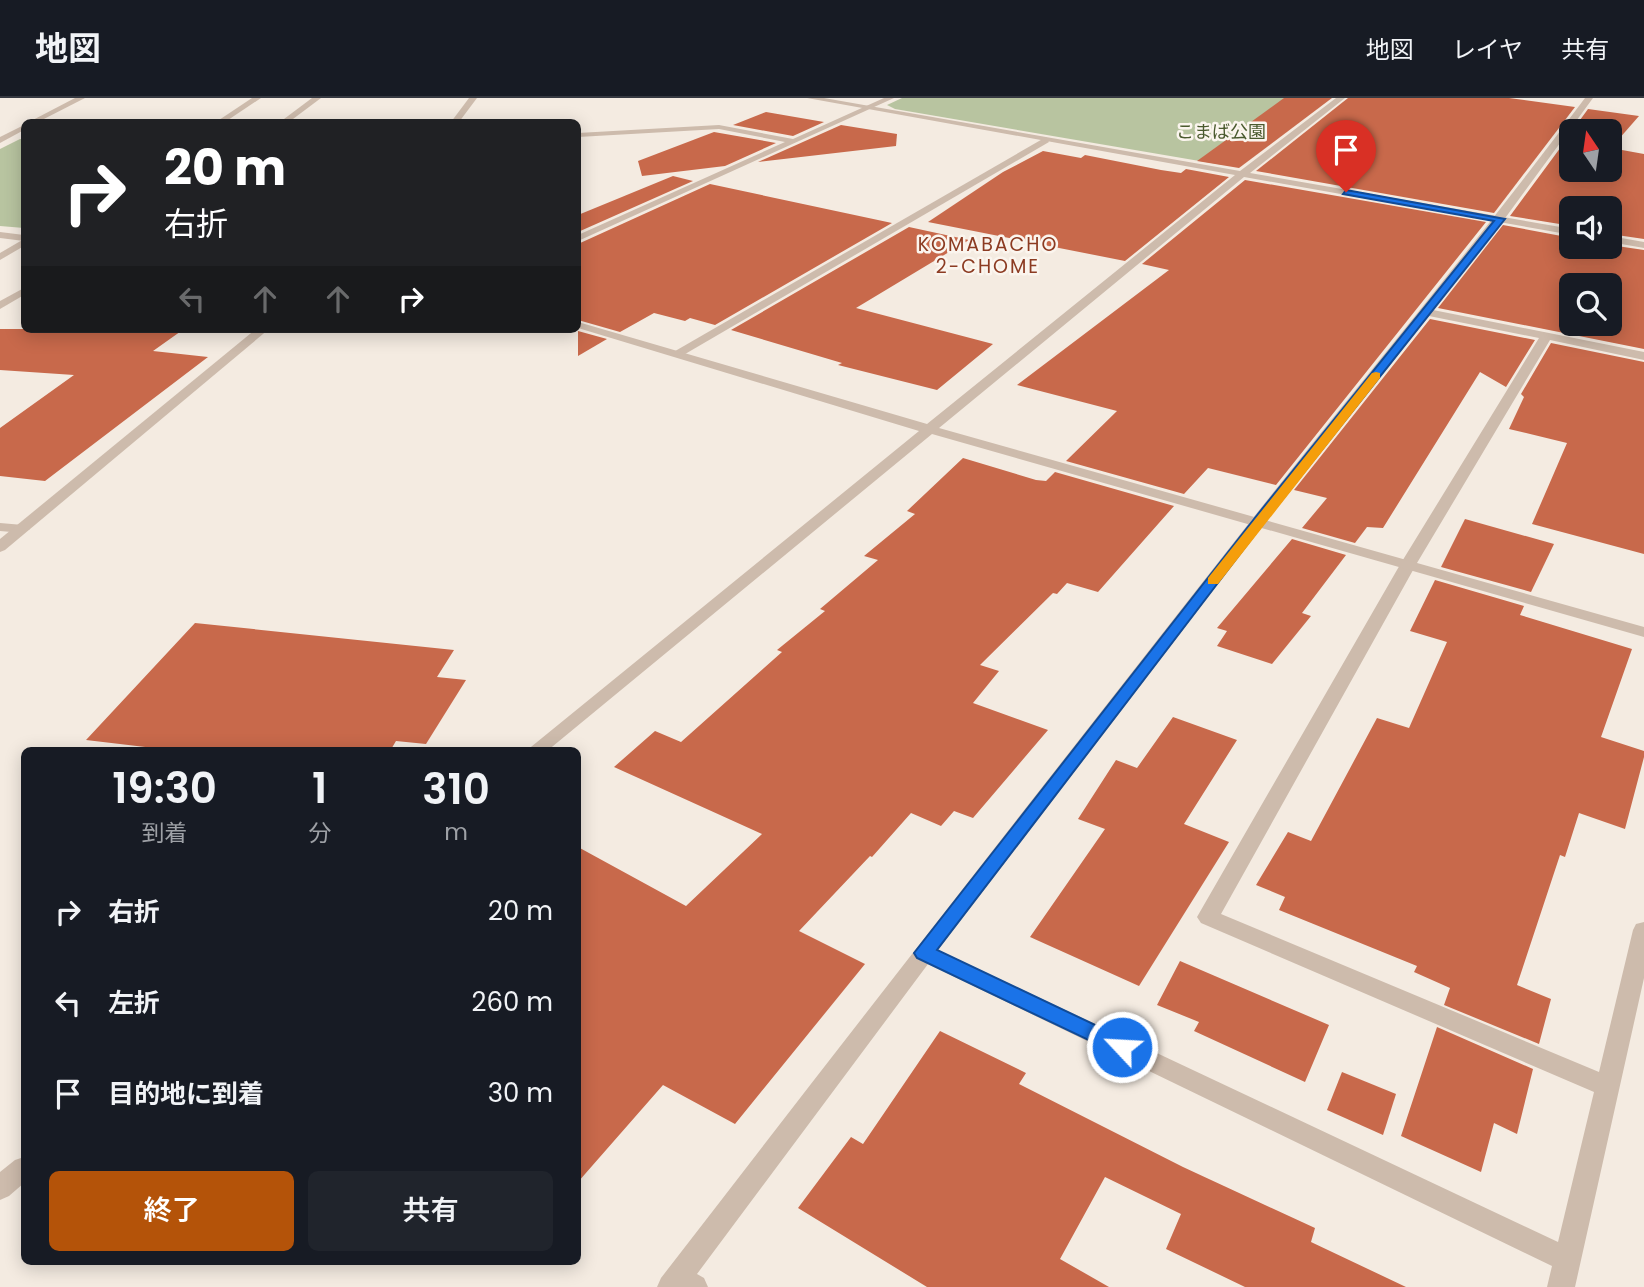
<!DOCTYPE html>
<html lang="ja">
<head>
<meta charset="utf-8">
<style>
	:root { --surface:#171b24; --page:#20242c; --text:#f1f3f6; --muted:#9ea1a6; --line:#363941; --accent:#b45309 }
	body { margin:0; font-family:Poppins,"Noto Sans JP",sans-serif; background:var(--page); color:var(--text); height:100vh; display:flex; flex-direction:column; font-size:26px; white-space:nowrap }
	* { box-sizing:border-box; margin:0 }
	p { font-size:23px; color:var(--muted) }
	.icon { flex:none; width:38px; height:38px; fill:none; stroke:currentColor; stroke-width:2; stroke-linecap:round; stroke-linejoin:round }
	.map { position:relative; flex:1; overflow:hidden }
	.panel { position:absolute; left:21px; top:649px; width:560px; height:518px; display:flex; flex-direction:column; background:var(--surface); border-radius:10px; box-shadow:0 4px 18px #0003 }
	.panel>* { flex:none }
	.hud { position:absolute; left:21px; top:21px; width:560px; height:214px; border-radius:10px; box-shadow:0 4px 18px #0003; background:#202124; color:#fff; overflow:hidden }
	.needle { width:46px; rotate:347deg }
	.tools { position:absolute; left:1559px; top:21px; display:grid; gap:14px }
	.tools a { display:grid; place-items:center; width:63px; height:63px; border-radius:10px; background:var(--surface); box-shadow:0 4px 18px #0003; font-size:35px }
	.pin { position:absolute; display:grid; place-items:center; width:60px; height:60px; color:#fff; margin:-72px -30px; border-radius:50% 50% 50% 0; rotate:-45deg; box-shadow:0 0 7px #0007 }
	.pin .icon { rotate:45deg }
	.me { position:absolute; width:77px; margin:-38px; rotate:295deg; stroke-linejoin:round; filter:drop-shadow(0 0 5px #0008) }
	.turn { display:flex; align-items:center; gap:24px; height:147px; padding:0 28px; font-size:32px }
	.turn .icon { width:91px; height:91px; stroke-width:2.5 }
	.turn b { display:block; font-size:49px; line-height:60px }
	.lanes { display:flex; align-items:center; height:66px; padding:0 28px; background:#0003; justify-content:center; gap:35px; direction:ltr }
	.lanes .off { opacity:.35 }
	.eta { display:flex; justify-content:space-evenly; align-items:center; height:119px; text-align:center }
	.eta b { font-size:42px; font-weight:600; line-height:49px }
	.primary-button { display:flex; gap:14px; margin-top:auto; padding:14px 28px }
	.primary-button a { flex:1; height:80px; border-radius:10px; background:var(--accent); color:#fff; font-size:28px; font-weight:600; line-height:80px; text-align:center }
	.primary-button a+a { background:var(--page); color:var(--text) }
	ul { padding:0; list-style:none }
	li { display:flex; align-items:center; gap:21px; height:91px; padding:0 28px }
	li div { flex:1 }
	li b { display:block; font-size:26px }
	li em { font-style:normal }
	header { display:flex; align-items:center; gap:42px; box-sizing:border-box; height:98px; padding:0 35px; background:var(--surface); border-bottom:2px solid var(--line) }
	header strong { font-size:33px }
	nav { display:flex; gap:38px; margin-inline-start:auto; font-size:24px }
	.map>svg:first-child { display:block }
</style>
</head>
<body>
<header>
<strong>地図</strong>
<nav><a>地図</a><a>レイヤ</a><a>共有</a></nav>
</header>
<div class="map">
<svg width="1644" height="1189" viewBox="0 0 1644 1189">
	<rect width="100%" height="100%" fill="#f4ebe1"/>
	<g fill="#b8c4a0">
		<path d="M902,0H1323L1223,67L895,11L887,7Z"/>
		<path d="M20,41H24V130L0,128V51Z"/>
	</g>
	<g fill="#c8694b" fill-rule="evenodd">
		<path d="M1284,0H1332L1239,70L1197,63Z"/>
		<path d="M1348,0H1509L1575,9L1494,115L1256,73Z"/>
		<path d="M1588,11L1639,18L1611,50L1644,56V141L1610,136V110H1572V128L1510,118L1572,34V72H1610V33H1572Z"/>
		<path d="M766,14L824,24L793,38L733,27Z"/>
		<path d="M841,27L897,36L896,48L758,64Z"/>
		<path d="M714,34L776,45L725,68L642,78L638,63Z"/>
		<path d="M1043,53L1081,60L1085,57L1161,72L1181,75L1186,71L1229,79L1125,163L928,124L1003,74Z"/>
		<path d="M673,78L693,83L578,134V117Z"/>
		<path d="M1245,82L1486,124L1276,387L1208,370L1184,396L1066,363L1117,313L1017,287L1169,172L1142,166Z"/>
		<path d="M710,86L892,125L715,227L690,220L685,223L654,215L620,234L578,222V146Z"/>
		<path d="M1503,127L1572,140V149L1610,147L1644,152V251L1438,210ZM1572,187H1610V226H1572Z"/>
		<path d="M909,129L969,142L856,210L993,246L937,292L838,267L842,265L731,232Z"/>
		<path d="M1430,221L1535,242L1506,289L1480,274L1383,430L1367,429L1355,445L1302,430L1327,400L1294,392Z"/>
		<path d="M0,231H184L153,253L208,259L45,383L0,378V330L74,277L0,272Z"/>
		<path d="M578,233L607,241L578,258Z"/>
		<path d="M1551,245L1644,264V456L1532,426L1567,345L1509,331L1524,299L1521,296Z"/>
		<path d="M963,360L1036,382L1046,383L1055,374L1174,408L1098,494L1067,485L1057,496L1053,495L980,567L999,573L973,605L1048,632L973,720L954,713L941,728L911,715L872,759L870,758L799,833L865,866L735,1026L663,987L578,1084V749L686,808L762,736L614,669L655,633L681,644L782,554L777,552L825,513L820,511L878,462L864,458L915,416L907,413Z"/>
		<path d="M1465,421L1554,446L1531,494L1441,469Z"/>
		<path d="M1292,441L1346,457L1302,515L1311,518L1272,566L1217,548L1227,533L1217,530Z"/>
		<path d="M1435,482L1524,508L1520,517L1632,551L1601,639L1644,653V659L1625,731L1579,715L1565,759L1560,757L1517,887L1551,901L1539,946L1444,907L1450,890L1414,874L1417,868L1279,812L1285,799L1256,787L1288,734L1311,743L1377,620L1409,630L1447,544L1410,533Z"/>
		<path d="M195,525L454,552L437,579L466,582L426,646L396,643L390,653H179L86,642Z"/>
		<path d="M1173,619L1237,642L1184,726L1229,744L1139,888L1030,839L1105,731L1078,721L1116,662L1137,670Z"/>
		<path d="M1180,863L1329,927L1305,984L1194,933L1199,924L1157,907Z"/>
		<path d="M1437,929L1533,971L1517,1036L1494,1025L1481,1074L1401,1038Z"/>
		<path d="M940,933L1026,975L1019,986L1183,1069L1315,1130L1311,1144L1406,1189H1245L1166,1151L1181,1116L1105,1079L1060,1161L1109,1189H927L798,1110L851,1039L863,1046Z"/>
		<path d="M1342,974L1396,996L1383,1037L1327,1012Z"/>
	</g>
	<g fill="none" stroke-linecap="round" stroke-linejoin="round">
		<g fill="#cdbbac" fill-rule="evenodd">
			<path d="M75,0H85L38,24H29Z"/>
			<path d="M252,0H261L225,24H216Z"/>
			<path d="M312,0H321L289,24H280Z"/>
			<path d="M884,0H894L578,143V137L785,44L719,31L578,39V35L719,27L793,41Z"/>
			<path d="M1585,0H1593L1503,123L1433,212L1644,254V262L1550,242L1417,465L1221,816L1599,974L1633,832L1636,826L1644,824V880L1575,1189H1547L1552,1168L928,866L697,1176L704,1180L708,1189H657L661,1180C856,927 1052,676 1249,425C1361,283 1477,145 1585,0ZM1429,218L1539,240L1401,465L1197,819L1201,825L1594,994L1558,1144L938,852L1263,427Z"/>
			<path d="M24,27V32L0,45V39Z"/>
			<path d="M1046,39L1049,44L680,259L670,256Z"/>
			<path d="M24,141V148L0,162V155Z"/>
			<path d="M24,190V197L0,211V203Z"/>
			<path d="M0,425L23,427L30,431L23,435L0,433Z"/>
		</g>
		<g fill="#cdbbac" fill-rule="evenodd">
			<path d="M469,0H477L459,24H451Z"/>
			<path d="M807,0H824L1240,73L1336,0H1345L1250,75L1572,131V137L1244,79L939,330L1644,529V539L932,336L547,653H526L919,333L578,230V224L927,326L1235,77Z"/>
			<path d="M0,134L24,137V143L0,140Z"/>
			<path d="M1610,138L1644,144V150L1610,144Z"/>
			<path d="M256,231H269L5,452L0,454V441Z"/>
			<path d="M24,1059V1085L9,1098L0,1102V1074L15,1062Z"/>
		</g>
	</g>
	<path fill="#1a73e8" stroke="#114b97" stroke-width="2" d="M1346,92L1505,121L1263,426L937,852L1129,943L1132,949L1129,955L1122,958L917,860L914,855L1254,421L1494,123L1343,96Z"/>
	<path fill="#f59e0b" d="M1376,274L1380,275V280L1218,486H1208V480L1372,275Z"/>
	<g text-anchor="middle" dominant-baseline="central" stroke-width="5" stroke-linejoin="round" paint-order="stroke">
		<g font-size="18" fill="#4a5a2e" stroke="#fbf5ee">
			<text x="1221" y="33">こまば公園</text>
		</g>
		<g font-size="19" letter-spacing="2" fill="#8c3b22" stroke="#fbf5ee">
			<text x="988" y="146">KOMABACHO<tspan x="988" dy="22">2-CHOME</tspan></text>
		</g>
	</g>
</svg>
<div class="tools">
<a><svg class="needle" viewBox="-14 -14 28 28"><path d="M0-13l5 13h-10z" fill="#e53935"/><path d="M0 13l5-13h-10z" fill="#9ea1a6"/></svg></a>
<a><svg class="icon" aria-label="sound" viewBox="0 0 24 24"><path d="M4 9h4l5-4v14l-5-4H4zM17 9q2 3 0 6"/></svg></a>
<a><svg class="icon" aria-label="search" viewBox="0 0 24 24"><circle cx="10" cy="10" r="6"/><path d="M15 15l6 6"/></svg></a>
</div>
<div class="pin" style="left:1346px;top:94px;background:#d93025"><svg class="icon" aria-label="arrive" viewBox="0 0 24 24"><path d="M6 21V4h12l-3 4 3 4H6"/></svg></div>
<svg class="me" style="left:1122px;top:949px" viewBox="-20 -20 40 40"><circle r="17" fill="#1a73e8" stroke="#fff" stroke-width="3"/><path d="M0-11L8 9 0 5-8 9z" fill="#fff"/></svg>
<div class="hud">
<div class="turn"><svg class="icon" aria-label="right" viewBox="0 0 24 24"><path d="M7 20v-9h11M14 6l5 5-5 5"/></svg><div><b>20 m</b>右折</div></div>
<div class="lanes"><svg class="icon off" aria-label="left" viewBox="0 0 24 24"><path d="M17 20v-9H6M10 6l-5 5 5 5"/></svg><svg class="icon off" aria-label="ahead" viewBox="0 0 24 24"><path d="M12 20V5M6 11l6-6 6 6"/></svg><svg class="icon off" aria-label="ahead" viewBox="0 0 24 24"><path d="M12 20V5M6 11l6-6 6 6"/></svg><svg class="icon" aria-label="right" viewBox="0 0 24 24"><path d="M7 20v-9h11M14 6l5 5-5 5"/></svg></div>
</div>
<section class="panel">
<div class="eta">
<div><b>19:30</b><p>到着</p></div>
<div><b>1</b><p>分</p></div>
<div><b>310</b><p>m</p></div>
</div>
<ul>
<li><svg class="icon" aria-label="right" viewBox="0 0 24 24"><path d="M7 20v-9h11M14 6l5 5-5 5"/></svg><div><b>右折</b></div><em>20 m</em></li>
<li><svg class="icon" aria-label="left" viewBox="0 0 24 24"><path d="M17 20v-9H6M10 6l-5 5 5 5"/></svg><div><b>左折</b></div><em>260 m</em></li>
<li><svg class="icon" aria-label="arrive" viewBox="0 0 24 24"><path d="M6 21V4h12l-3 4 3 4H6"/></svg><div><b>目的地に到着</b></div><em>30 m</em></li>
</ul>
<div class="primary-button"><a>終了</a><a>共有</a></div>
</section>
</div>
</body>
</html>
